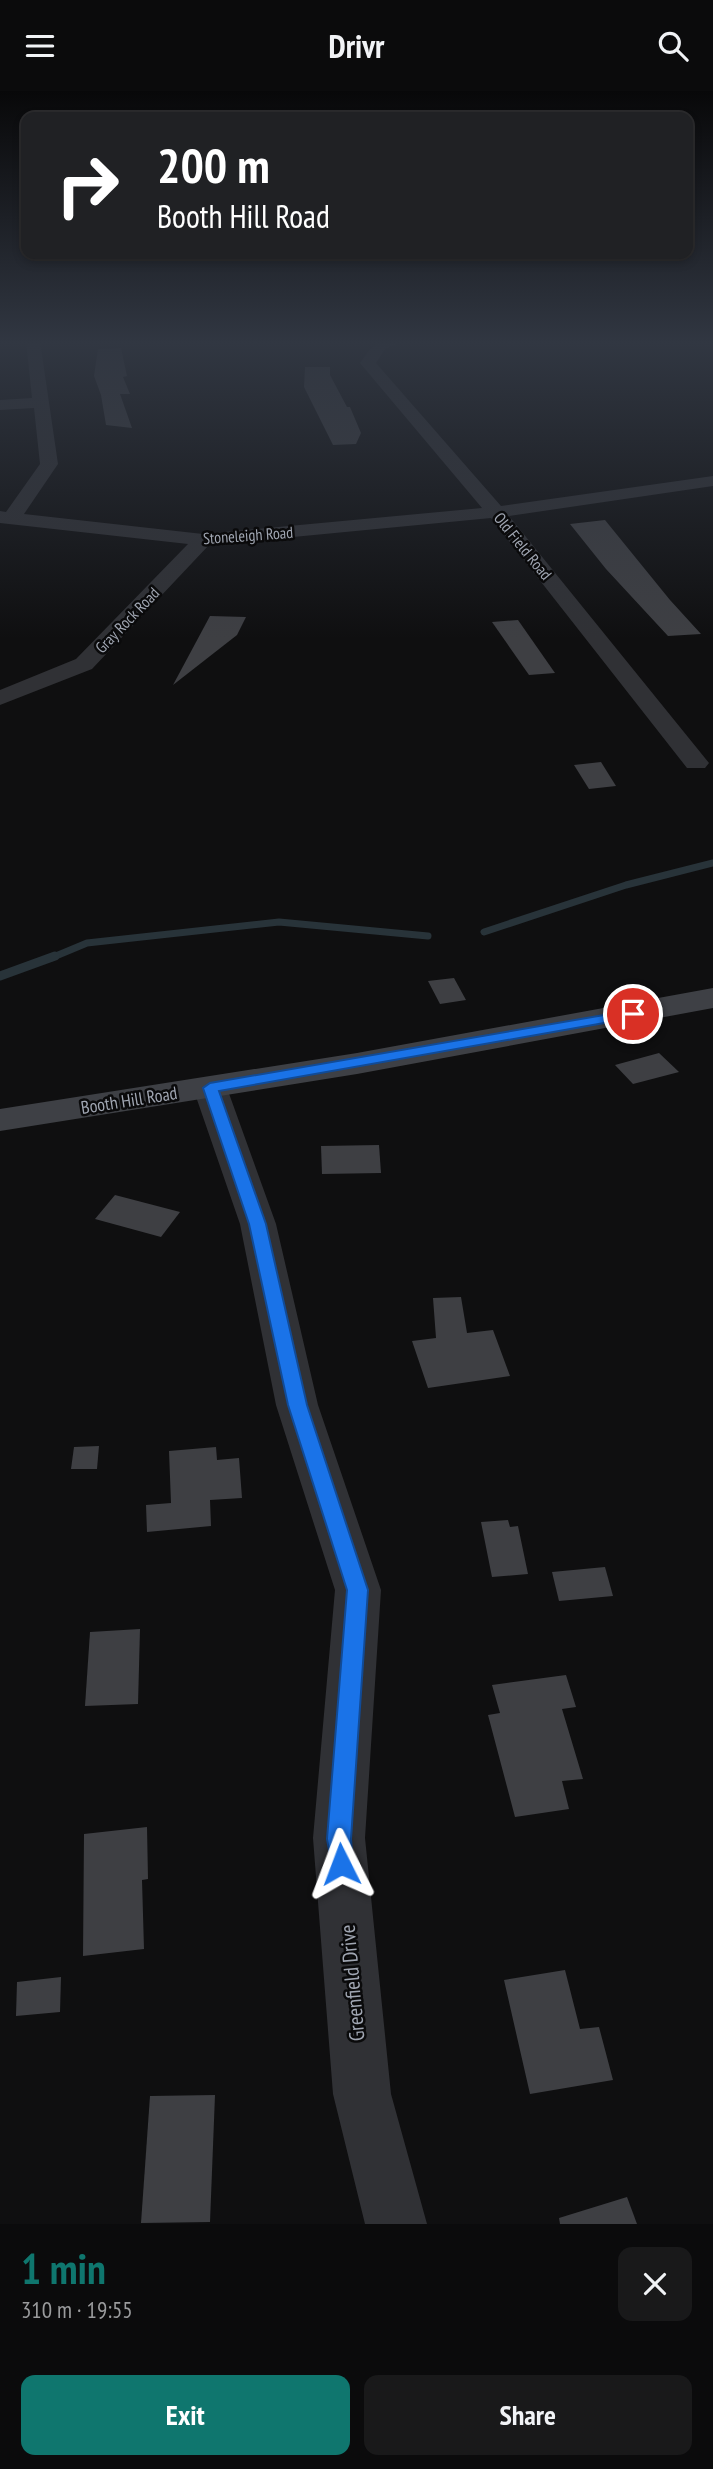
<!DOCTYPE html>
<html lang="en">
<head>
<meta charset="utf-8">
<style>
	:root { --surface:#0b0b0c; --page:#19191a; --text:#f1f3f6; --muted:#9a9b9d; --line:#2b2b2d; --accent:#0f766e }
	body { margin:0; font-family:"PT Sans Narrow",sans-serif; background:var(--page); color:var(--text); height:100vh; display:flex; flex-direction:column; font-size:26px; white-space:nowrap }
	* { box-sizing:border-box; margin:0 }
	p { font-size:23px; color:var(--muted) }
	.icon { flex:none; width:38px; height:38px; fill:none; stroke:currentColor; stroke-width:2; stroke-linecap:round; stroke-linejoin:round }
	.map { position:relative; height:2133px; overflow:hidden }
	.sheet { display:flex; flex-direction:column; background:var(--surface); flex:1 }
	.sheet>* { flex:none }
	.guide { position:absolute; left:21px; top:21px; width:672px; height:147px; border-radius:14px; box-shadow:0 4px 10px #0003,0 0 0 2px var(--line); background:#202124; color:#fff; overflow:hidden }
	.pin { position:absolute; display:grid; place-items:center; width:60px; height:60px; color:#fff; margin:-30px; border:4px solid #fff; border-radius:50%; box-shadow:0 2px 7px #0007 }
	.me { position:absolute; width:77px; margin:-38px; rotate:357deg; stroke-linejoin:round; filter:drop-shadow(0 0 5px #0008) }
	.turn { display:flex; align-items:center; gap:24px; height:147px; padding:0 21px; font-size:32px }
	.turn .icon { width:91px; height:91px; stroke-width:2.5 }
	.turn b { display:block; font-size:49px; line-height:60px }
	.round { display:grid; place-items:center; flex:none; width:74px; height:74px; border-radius:14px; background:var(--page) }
	.overview { display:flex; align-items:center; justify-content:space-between; height:119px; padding:0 21px }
	h1 { font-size:42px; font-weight:700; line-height:52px; color:var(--accent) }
	.cta { display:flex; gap:14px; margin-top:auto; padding:14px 21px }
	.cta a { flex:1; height:80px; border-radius:14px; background:var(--accent); color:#fff; font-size:28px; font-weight:700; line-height:80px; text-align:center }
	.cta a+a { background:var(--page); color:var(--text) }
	header { display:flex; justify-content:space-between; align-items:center; height:91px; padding:0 21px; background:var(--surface); font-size:32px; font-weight:700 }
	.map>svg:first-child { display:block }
</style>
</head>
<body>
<header><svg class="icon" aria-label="menu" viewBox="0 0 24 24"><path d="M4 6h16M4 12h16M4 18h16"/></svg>Drivr<svg class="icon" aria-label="search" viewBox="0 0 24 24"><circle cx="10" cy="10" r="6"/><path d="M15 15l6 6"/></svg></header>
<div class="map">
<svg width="713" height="2133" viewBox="0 0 713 2133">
	<rect width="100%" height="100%" fill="#0f0f10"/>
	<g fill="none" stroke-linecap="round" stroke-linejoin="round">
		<g stroke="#283339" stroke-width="7">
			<path d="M484,841L626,794L713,772"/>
			<path d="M51,867L87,852L279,831L428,845"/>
		</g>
		<path stroke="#283339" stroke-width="9" d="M0,885L55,865"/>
	</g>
	<g fill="#3e3f43">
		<path d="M121,257L127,285L123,286L130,303H120L132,337L106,334L101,304L94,285L98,258Z"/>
		<path d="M305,276H330V284L347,316H350L361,342L356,353L333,354L304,296Z"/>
		<path d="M605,429L670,509L701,543L668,545L606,478L570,433Z"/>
		<path d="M210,525L246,526L237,544L173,594Z"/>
		<path d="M518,529L555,582L529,584L492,531Z"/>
		<path d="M601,671L616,695L589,698L574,674Z"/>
		<path d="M454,887L466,909L440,913L428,890Z"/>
		<path d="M659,962L679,981L633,993L615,974Z"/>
		<path d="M379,1054L381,1082L322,1083L321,1055Z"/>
		<path d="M115,1104L180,1121L161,1146L95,1128Z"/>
		<path d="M461,1206L467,1242L493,1239L510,1285L428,1297L412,1250L436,1247L433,1207Z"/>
		<path d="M99,1355L97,1378H71L74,1356Z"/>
		<path d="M216,1356L217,1369L239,1367L242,1407L210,1409L211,1435L147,1441L146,1414L171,1412L169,1360Z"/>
		<path d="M508,1429L510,1436L518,1435L528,1483L492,1486L481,1431Z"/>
		<path d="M605,1476L613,1505L559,1510L552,1481Z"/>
		<path d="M140,1538L138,1613L85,1615L90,1541Z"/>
		<path d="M566,1584L576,1616L562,1618L583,1688L562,1690L569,1718L515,1726L488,1624L500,1622L492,1594Z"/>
		<path d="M147,1736L148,1788L142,1789L144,1858L83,1865L84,1743Z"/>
		<path d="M565,1879L580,1938L599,1936L613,1989L530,2003L504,1889Z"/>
		<path d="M61,1886L60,1921L16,1925L17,1891Z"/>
		<path d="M215,2004L210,2131L141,2132L150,2005Z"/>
		<path d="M627,2106L637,2133H560L559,2127Z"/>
	</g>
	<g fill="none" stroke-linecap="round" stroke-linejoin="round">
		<g fill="#303135" fill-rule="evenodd">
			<path d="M26,250H40L58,373L24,423L203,443L482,417L360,272C375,251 377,248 403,250L385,258L376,272L501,415L713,385V395L509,425L709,672L705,677H687L491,427L209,454L92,578L0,614V599L76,568L188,453L0,432V420L6,421L40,373L34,317L0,319V309L32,307Z"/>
			<path d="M210,987L222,990L227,997L276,1133L318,1314L381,1499L365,1747L391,2003L427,2133H365L333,2003L313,1747L335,1499L276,1314L240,1133L193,997L198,990Z"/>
		</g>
		<path fill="#3e4045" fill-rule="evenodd" d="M713,897V917L357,983L0,1040V1018L357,962Z"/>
	</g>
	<linearGradient id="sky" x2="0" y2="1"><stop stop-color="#080809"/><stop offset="0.46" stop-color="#313742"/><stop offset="1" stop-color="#313742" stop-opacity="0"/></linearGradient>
	<rect width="713" height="548" fill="url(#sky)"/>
	<path fill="#1a73e8" stroke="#114b97" stroke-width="2" d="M633,919L640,923L638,926L219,1000L266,1133L307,1314L368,1499L351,1748L353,1773L350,1781L341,1784L333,1781L327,1748L347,1499L288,1314L249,1133L203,997L210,992Z"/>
	<g text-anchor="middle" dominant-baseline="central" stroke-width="5" stroke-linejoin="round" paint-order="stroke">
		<g font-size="16" fill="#a0a6b2" stroke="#0a0a0b">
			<text transform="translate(248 444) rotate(-4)">Stoneleigh Road</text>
			<text transform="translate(523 455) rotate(51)">Old Field Road</text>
			<text transform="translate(127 529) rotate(-46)">Gray Rock Road</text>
		</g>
		<g font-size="18" fill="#a0a6b2" stroke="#0a0a0b">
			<text transform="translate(129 1009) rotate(-9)">Booth Hill Road</text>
		</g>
		<g font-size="21" fill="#a0a6b2" stroke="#0a0a0b">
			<text transform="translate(352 1892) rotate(-95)">Greenfield Drive</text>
		</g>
	</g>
</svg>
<div class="pin" style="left:633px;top:923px;background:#d93025"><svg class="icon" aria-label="arrive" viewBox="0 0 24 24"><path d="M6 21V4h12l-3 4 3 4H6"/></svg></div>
<svg class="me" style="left:341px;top:1773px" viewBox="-20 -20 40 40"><path d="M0-17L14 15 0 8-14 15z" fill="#1a73e8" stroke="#fff" stroke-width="4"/></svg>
<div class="guide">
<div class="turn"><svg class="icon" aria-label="right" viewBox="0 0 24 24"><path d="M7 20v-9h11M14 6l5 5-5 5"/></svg><div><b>200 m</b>Booth Hill Road</div></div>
</div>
</div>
<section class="sheet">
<div class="overview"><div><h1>1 min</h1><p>310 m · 19:55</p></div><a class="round"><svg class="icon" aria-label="close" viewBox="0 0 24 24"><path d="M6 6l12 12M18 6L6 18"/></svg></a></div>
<div class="cta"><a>Exit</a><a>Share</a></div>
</section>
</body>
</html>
